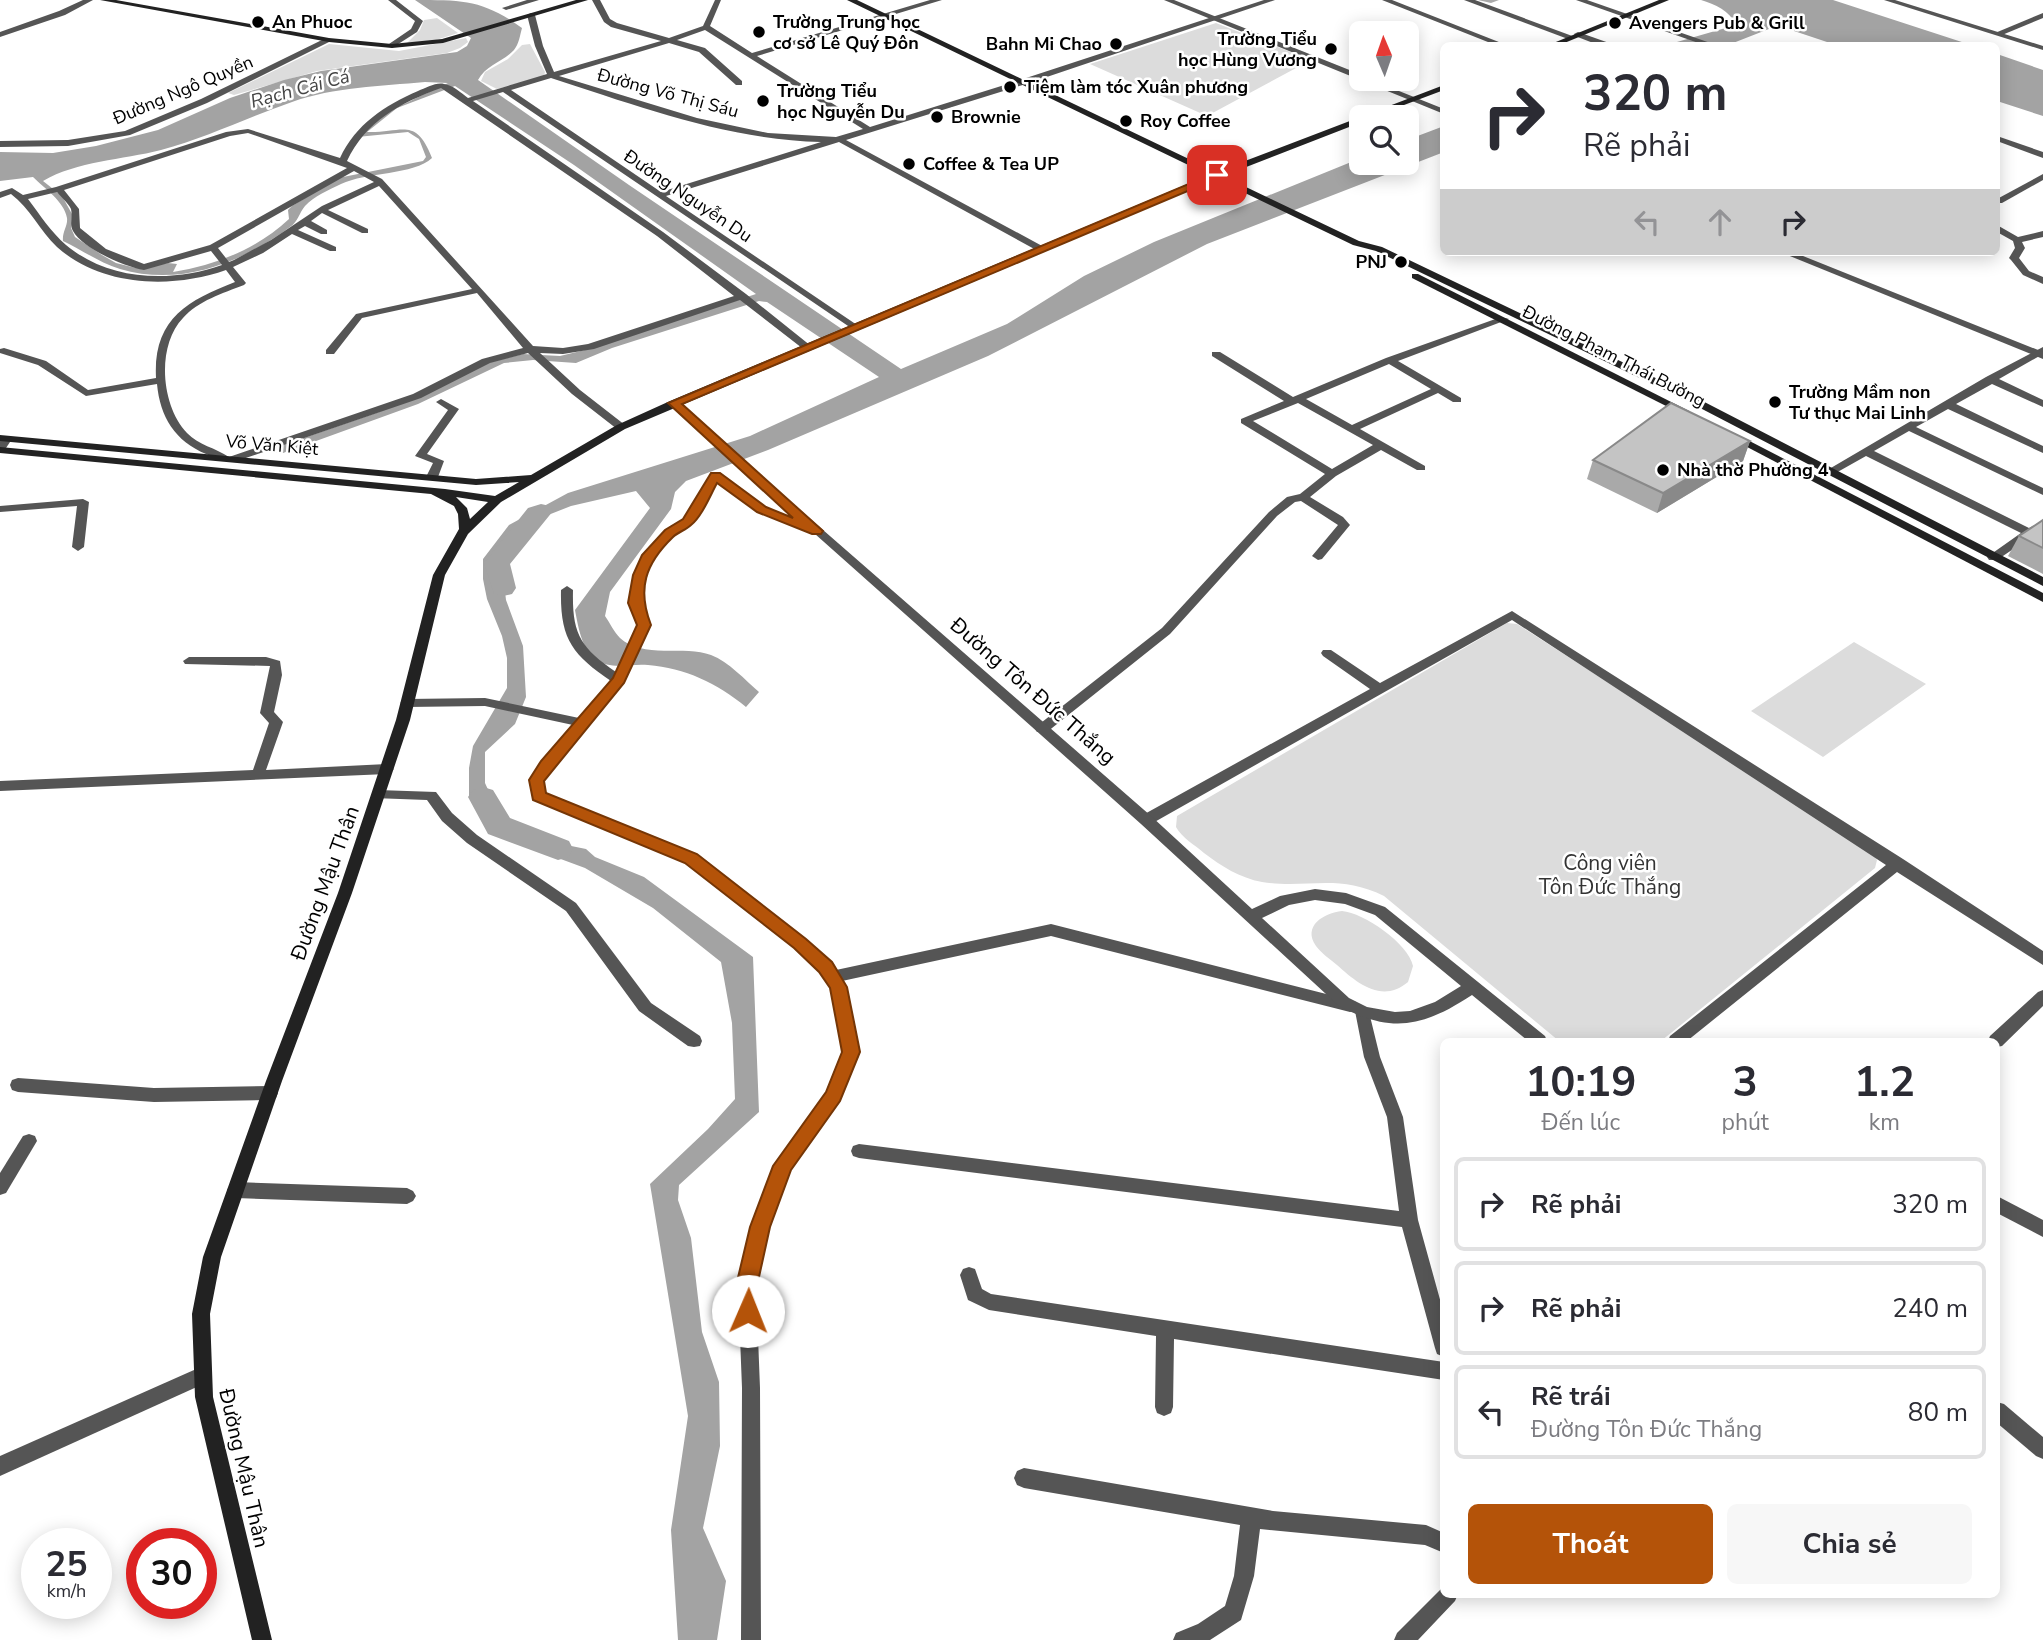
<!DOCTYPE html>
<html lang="vi">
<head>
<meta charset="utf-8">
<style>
	:root { --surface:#fff; --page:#f7f7f7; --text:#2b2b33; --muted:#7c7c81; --line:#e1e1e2; --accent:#b45309 }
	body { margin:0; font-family:"Nunito Sans",sans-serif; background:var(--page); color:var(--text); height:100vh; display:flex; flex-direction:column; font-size:26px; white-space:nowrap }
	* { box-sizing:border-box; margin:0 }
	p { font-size:23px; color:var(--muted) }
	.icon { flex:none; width:38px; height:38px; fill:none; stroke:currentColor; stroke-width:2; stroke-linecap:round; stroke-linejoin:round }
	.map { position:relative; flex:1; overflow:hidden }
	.details { position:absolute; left:1440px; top:1038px; width:560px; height:560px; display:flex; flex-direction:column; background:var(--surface); border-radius:10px; box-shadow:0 4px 18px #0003 }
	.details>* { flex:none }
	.banner { position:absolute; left:1440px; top:42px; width:560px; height:214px; border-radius:10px; box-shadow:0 4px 18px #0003; background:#fff; color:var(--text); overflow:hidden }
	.needle { width:46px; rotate:358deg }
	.controls { position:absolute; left:1349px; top:21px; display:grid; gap:14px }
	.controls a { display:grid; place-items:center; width:70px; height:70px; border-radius:10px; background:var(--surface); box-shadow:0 4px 18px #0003; font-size:35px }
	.speed { position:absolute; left:21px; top:1528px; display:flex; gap:14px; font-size:35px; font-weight:700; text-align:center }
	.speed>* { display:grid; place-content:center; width:91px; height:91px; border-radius:50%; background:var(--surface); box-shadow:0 4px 18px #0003; line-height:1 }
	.speed small { font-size:18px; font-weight:400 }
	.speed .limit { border:10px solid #d22; background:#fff; color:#111 }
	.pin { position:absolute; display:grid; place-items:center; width:60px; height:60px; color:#fff; margin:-30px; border-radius:14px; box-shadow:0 4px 10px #0006 }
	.me { position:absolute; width:77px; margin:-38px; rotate:1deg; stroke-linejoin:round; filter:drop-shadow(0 0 5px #0008) }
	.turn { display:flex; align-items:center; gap:24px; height:147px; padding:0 28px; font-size:32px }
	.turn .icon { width:91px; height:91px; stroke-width:2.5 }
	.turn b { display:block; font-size:49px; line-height:60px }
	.lanes { display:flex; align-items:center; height:66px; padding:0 28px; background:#0003; justify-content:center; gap:35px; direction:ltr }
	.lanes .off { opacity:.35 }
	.eta { display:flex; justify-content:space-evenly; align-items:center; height:119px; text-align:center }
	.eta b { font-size:42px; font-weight:700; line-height:49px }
	.button { display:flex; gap:14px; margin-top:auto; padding:14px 28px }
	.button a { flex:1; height:80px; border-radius:10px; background:var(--accent); color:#fff; font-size:28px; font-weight:700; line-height:80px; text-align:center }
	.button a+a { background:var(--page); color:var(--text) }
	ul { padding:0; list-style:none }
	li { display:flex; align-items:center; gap:21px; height:94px; margin:0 14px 10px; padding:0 14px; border:4px solid var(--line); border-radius:10px }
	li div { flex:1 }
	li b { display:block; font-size:26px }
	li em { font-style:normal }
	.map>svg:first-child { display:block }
</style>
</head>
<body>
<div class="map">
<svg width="2043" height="1640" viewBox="0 0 2043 1640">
	<rect width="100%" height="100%" fill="#fff"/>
	<g fill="#dcdcdc">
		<path d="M437,18L458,33L436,40L407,43L420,30L424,20Z"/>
		<path d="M1216,23L1311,60L1207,116L1090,64Z"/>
		<path d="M466,38L468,42L460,48L447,53L317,71L234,95L228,93L329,44L399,51Z"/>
		<path d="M530,44L545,72L544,76L497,89L481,81L485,72L508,59L522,45Z"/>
		<path d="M1507,623L1517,624L1871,851L1877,860L1875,868L1661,1041H1559L1384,896C1338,873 1308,889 1262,882C1240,878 1221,866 1204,853C1195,845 1182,838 1176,827L1177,816Z"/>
		<path d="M1854,642L1926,684L1823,757L1751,711Z"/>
		<path d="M1342,911C1364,913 1408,943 1413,966L1408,982C1382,1004 1357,983 1337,965C1330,959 1321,953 1316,946C1302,926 1324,913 1342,911Z"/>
	</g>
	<g fill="#a3a3a3" fill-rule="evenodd">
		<path d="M415,0C464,0 483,0 522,28C520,35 519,44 514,50C503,62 486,65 478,80L629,185L901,369L1007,324L1084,276L1154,242L1361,158L1362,163H1407V140L1444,126V152L1207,244L988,356L768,450L686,481L675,492L671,509L610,592L605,616C610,623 614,632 620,638C642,659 685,645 711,655C729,662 745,680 759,692L746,707C717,683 685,668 648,665C630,663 612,671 595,659C581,648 578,625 575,610L650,508L636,491L571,506L543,517L507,548L502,566L506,600L523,646L526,697L515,724L485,752V783L506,829L522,836L586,849L595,857L644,877L753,957L759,1112L679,1185L678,1200L691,1238L702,1332L719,1382L720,1446L703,1528L726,1581L717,1640H678L671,1530L688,1416L650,1184L708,1129L735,1099L732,1023L721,962L653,908L585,868L496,835L469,797V768L473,746L507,688V658L502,636L487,599L483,579V559L509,525L568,493L750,436L879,377L767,302L759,301L612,348L576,363L533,360L504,363L418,404L283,453L263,452L379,412L487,363L523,354L560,356L589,349L756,294L574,165L455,86L397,108L367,132C402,133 416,116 432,158C414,175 366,172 341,184C329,190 314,196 305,206C299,213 298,222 290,227C241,263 181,287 120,269C100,263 82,250 63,241C62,232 68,226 67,218C64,201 44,188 33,177L0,181V152L53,153L96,146L158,130L230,98L284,80L321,71L457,52L467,46L471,38ZM425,82L448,83L383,114L357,137L408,132L419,139L426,157L423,161L338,178L292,206L288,210L289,219C257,249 216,265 173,272L177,264L168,263L136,268L116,263L102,255L75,237L71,228L72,214L62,196L43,181C77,161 122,160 161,150C206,138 248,117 292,102C334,87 381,86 425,82Z"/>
		<path d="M1701,0H1833L1971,45H1836L1782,27H1774L1728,45L1663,46L1736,25C1730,11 1715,4 1701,0Z"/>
		<path d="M1997,54L2043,70V116L1997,101Z"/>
	</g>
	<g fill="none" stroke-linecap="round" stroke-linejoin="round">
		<g fill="#a3a3a3" fill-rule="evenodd">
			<path d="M541,504L550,506L553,511L510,564L516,588L512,594L503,596L494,594L484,563L528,508Z"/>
			<path d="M483,787L493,790L510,818L569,841L573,849L569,857L558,860L488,834L468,797L473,790Z"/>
		</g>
		<g fill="#555" fill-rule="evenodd">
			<path d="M83,0H93L65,15L0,37V32L59,11Z"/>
			<path d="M388,0H396L423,21L417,32L392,48L388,46L389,44L411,29L415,21Z"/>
			<path d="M527,0H539L506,10L502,8Z"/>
			<path d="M592,0H600L610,19L617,23L669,38L703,26L715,0H721L710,26L752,53L930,0H942L757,56L870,127L1020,80L1264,0H1275L1026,84L846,140L1044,247V251H1038L839,142L666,196L857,325V329L854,330L503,92L473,101L663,232L746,294L811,346L802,348L740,300L594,349L563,354L540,353L580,390L625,425V429H617L572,394L528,353L490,363L421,398L237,461C226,462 217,459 206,454C175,441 160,417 157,384L86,396L38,365L0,353V349L4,348L46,361L88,390L156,378C153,320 186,301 235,282L226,270C172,289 102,287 57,247C40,231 30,208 11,194L0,198V192L12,188L23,195L56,187L226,132L248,129L340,158C356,124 384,106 418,91C426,88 436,82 444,84C453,85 461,93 468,98L547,74L535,46L527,15L531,13L535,15L543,46L554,72L661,41L611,27L604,22ZM705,30L863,129L836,137L768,133L697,118L559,76L669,43L699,52L736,85H742V81L705,48L677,40ZM551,78C638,106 728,140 821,142L661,192L511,90ZM441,88L657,236L734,296L588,344L563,348L533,346L382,179L347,161C366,121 400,103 441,88ZM248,133L347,168L210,245L144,264L106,249L80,228L79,209L64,190L230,136ZM354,171L374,182L322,206L271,240L234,260L229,262L218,248ZM379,186L472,289L356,314L326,350V354H334L362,318L477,293L523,348L482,359L413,394L229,457C216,448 198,445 187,433C161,406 156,346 183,318C198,301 223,293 244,285L246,283L233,267L263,253L292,234L330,251H336V247L298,230L305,226L321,234H327V230L311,221L322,213L362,233H368V229L328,210ZM57,192C61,197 69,204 71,209C73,217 69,224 73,231C82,248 125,267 144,270L211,251L222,265C171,283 109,281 66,245C51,232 40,215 28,199Z"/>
			<path d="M1382,0H1392L1509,46H1498Z"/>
			<path d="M1464,0H1475L1575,37L1568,39Z"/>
			<path d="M2043,13V18L2002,35L1995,33Z"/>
			<path d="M1578,32L1612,44V46H1601L1575,36L1574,34Z"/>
			<path d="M326,38L333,40L207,103L130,135L68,146L0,147V141L68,140L125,131L201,99Z"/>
			<path d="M2043,174V180L2002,203H1997V199Z"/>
			<path d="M1997,225L2018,237L2043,231V237L2022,242L2025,248L2019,258L2029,271L2043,277V284L2023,275L2011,260L2009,258L2015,248L2013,241L1997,232Z"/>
			<path d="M1501,317L1509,319L1398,361L1461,398V402H1453L1438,393L1360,429L1425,466V470H1417L1381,450L1336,476L1310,497L1343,517L1350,525L1322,559L1318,560L1312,556L1338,525L1301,501L1295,502L1277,516L1170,634L1047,732H1037L1035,729L1037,726L1162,628L1269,512L1287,497L1300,494L1325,474L1241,423V419L1284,401L1212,356V352H1220L1293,397L1386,358ZM1389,364L1431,389L1352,425L1306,399ZM1298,403L1373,445L1332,469L1253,421Z"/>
			<path d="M2043,347V354L1999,379L2043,400V407L1992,384L1956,404L2043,446V453L1948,409L1916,427L2043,488V495L1909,431L1874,451L2029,528L2043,521V529L1997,560H1989L1987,557L2021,533L1866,456L1834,474L1830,475L1824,472L1986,377Z"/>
			<path d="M441,399L459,409L427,454L444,461L438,477L432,480L426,477L433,463L415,456L448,410L436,402Z"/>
			<path d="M715,473L766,508L822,531L816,534L812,533L758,512L717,483L692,524L674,534L654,556L646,575L641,603L650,625L624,683L544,781L546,793L696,854L805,939L831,963L836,970L1051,924L1350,1000L1356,1002L1357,1007L1368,1008L1380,1057L1403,1117L1418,1220L1444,1314V1357L1437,1354L1435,1348L1402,1227L859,1158L853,1156L851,1151L853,1146L859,1144L1399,1211L1387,1117L1364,1057L1355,1011L1350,1012L1051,936L842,981L846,987L859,1052L839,1101L789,1170L769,1226L756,1286L760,1388L761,1640H741L742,1388L738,1286L751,1226L774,1166L826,1092L843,1052L830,988L821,971L795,947L686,862L534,799L530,780L573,725L485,706L407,707L400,703L407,699L485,698L579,718L611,681C572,654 560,639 561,590L567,586L573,590C572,634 580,647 616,672L638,625L629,603L634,575L643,555L666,530L684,520L709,476Z"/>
			<path d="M83,499L89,502L84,547L78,551L72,547L77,506L0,512V506Z"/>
			<path d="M1512,611L1903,859L2043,951V965L1897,872L1687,1041H1668L1670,1036L1886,865L1512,620L1151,824L1146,825L1139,820L1141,816L1370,689L1323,656L1321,653L1323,650H1331L1380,683Z"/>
			<path d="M189,657H266L280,661L282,675L274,712L283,722L266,770L387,764L394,769L387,774L0,791V781L253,770L269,723L260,713L270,666L185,664L183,661Z"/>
			<path d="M378,790L436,792L452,813L477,835L576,903L651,1003L700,1036L702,1041L700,1046L694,1047L688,1046L639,1011L566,911L467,843L442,821L427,800L373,798L371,795Z"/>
			<path d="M18,1078L154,1088L270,1086L276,1088L278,1093L276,1098L270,1100L154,1102L18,1092L12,1090L10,1085L12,1080Z"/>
			<path d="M29,1134L35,1136L37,1141L6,1193L0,1195V1173L23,1136Z"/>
			<path d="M236,1182L407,1188L413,1191L416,1196L413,1201L407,1204L236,1198L230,1195L227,1190L230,1185Z"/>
			<path d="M1997,1196L2043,1220V1237L1997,1213Z"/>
			<path d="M969,1267L975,1269L982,1289L991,1294L1444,1362V1380L1174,1339L1173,1407L1171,1413L1164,1416L1157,1413L1155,1407L1156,1336L989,1310L968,1300L960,1275L963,1269Z"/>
			<path d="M203,1366L210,1369L212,1375L210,1381L0,1476V1456Z"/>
			<path d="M1024,1468L1273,1511L1426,1525L1444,1533V1553L1425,1545L1260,1529L1254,1576L1241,1620L1210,1640H1173L1176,1633L1198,1624L1225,1606L1234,1576L1240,1525L1024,1488L1017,1485L1014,1478L1017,1471Z"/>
		</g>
		<g fill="#555" fill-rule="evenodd">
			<path d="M1164,0H1174L1362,75V79H1369L1444,109V114Z"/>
			<path d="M1576,0H1587L1719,46H1707Z"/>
			<path d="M1884,0H1895L2043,46V50Z"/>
			<path d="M1997,136L2043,152V158L1997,141Z"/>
			<path d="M1780,252H1793L2043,352V359Z"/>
			<path d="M674,400L1151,816L1252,909L1280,896L1315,889L1346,893L1385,907L1545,1036L1547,1041H1528L1472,995C1423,1027 1392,1034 1339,1006L1141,824L670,405L669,403ZM1315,900L1345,904L1375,915L1461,986L1435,1002L1410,1011L1395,1012L1367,1007L1349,998L1262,918L1289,905Z"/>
			<path d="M7,436L12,439L4,451L0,452V441Z"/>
			<path d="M2043,990V1006L2002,1046L1997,1047V1041H1988L1990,1036L2038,992Z"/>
			<path d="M1997,1402L2004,1404L2043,1437V1459L2036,1456L1997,1423Z"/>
			<path d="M1444,1586V1594H1458L1455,1601L1418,1640H1394L1397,1633Z"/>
		</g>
		<g fill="#222" fill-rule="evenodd">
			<path d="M100,0H116L329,38L392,44L442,39L576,0H588L443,43L392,48L329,42Z"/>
			<path d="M847,0H857L1216,172L1444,85V90L1372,117H1362V122L1223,176L1359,241L1382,247L1687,393L2043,577V586L1679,397L1376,251L1353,245L1216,179L625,429L501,502L468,534L445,575L410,720L352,893L282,1081L221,1257L210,1314L213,1397L272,1640H252L195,1397L192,1314L203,1257L266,1081L338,893L396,720L433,575L459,529L458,514L454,506L431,494L0,453V447L445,489L495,496L519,482L476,485L0,441V435L476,479L531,475L617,425L670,401L1209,175ZM456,497L488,502L470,519L467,508Z"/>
			<path d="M1659,0H1669L1557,46H1546Z"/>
			<path d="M1412,274H1418L1689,411L1688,413H1680L1412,278Z"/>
			<path d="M1734,433L2043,593V602L1730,438L1729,436Z"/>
		</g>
	</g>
	<g fill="#a9a9a9">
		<path d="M1478,0H1499L1491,3Z"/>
		<path d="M1750,441L1743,461L1657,513L1587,479L1593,460Z"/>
		<path d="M2043,520V574L2008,556L2019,536Z"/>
	</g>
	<path fill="#898989" d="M1750,441L1743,461L1657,513L1663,493Z"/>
	<g fill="#c4c4c4" stroke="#898989" stroke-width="2">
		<path d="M1671,403L1750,441L1663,493L1593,460Z"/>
		<path d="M2043,520V548L2019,536Z"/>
	</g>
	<path fill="#b45309" stroke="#753606" stroke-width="2" d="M1217,172L1222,175L1221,177L682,404L823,531L821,534H812L757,512L717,483C710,496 702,516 691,525C686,530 678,532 673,537C645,564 637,589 651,625L624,683L544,781L546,793L697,854L806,939L832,962L847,987L860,1052L840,1101L791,1170L770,1227L757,1286L758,1311L755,1318L748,1321L740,1318L737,1311L736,1286L750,1227L773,1166L826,1092L842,1052L830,988L819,972L794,948L685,863L533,800L529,780L541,761L613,678L637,625L628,603L633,575L642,555L665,530L683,519L711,473H720L766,507L793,518L668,403Z"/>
	<g fill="#000" stroke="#fff" stroke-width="2.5">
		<circle cx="258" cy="22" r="7"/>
		<circle cx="1615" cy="23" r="7"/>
		<circle cx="759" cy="32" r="7"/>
		<circle cx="1116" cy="44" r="7"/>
		<circle cx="1331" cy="49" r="7"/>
		<circle cx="1010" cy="87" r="7"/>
		<circle cx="763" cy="101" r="7"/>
		<circle cx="937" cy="117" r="7"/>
		<circle cx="1126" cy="121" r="7"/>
		<circle cx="909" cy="164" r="7"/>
		<circle cx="1401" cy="262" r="7"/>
		<circle cx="1775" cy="402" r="7"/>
		<circle cx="1663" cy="470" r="7"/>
	</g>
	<g text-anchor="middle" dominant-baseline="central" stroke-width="5" stroke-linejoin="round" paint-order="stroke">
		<g font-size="18" font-weight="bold" fill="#000" stroke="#fff" text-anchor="start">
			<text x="272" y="22">An Phuoc</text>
			<text x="773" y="22">Trường Trung học<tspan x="773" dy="21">cơ sở Lê Quý Đôn</tspan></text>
			<text x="1629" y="23">Avengers Pub &amp; Grill</text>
			<text x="1317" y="39" text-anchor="end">Trường Tiểu<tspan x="1317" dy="21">học Hùng Vương</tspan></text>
			<text x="1102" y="44" text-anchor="end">Bahn Mi Chao</text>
			<text x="1024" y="87">Tiệm làm tóc Xuân phương</text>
			<text x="777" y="91">Trường Tiểu<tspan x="777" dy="21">học Nguyễn Du</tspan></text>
			<text x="951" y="117">Brownie</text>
			<text x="1140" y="121">Roy Coffee</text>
			<text x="923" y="164">Coffee &amp; Tea UP</text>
			<text x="1387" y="262" text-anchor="end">PNJ</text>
			<text x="1789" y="392">Trường Mầm non<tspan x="1789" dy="21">Tư thục Mai Linh</tspan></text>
			<text x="1677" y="470">Nhà thờ Phường 4</text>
		</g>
		<g font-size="18" fill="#000" stroke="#fff">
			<text transform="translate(183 90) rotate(-23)">Đường Ngô Quyền</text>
			<text transform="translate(668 93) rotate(15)">Đường Võ Thị Sáu</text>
			<text transform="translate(688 196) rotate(34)">Đường Nguyễn Du</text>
			<text transform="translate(1614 356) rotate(27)">Đường Phạm Thái Bường</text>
			<text transform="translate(272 445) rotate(5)">Võ Văn Kiệt</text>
		</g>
		<g font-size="19" font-style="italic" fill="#444" stroke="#fff">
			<text transform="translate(300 89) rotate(-15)">Rạch Cái Cá</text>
		</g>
		<g font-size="21" fill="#000" stroke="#fff">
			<text transform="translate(1033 691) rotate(41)">Đường Tôn Đức Thắng</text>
			<text transform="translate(325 883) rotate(-70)">Đường Mậu Thân</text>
			<text transform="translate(244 1468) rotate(77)">Đường Mậu Thân</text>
		</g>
		<g font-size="21" fill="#333" stroke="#fff">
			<text x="1610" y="863">Công viên<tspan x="1610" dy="24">Tôn Đức Thắng</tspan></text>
		</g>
	</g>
</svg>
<div class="controls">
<a><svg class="needle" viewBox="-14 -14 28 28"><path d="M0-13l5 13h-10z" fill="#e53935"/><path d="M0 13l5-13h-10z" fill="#7c7c81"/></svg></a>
<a><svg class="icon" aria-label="search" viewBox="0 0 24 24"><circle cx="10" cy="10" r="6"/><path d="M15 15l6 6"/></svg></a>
</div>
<div class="speed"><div>25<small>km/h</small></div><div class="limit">30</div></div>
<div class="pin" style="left:1217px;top:175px;background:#d93025"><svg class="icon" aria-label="arrive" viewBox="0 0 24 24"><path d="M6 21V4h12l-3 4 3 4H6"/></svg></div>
<svg class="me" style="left:748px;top:1311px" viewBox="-20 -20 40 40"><circle r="19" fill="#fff"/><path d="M0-13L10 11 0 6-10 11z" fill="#b45309"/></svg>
<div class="banner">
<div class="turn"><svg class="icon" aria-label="right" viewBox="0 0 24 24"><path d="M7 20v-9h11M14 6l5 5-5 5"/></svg><div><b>320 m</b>Rẽ phải</div></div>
<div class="lanes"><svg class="icon off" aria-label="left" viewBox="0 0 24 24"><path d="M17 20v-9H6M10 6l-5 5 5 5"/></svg><svg class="icon off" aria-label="ahead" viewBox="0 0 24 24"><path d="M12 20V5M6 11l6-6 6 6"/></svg><svg class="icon" aria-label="right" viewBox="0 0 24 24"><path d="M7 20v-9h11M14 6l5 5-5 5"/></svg></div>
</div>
<section class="details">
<div class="eta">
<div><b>10:19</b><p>Đến lúc</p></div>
<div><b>3</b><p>phút</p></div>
<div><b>1.2</b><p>km</p></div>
</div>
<ul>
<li><svg class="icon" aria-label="right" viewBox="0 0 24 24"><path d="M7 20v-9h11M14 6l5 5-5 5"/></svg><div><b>Rẽ phải</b></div><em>320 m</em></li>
<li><svg class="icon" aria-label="right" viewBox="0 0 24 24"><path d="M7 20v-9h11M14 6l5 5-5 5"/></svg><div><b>Rẽ phải</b></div><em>240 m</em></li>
<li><svg class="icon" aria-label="left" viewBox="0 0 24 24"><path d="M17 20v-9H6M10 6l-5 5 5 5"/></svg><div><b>Rẽ trái</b><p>Đường Tôn Đức Thắng</p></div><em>80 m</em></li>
</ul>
<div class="button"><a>Thoát</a><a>Chia sẻ</a></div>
</section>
</div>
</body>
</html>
